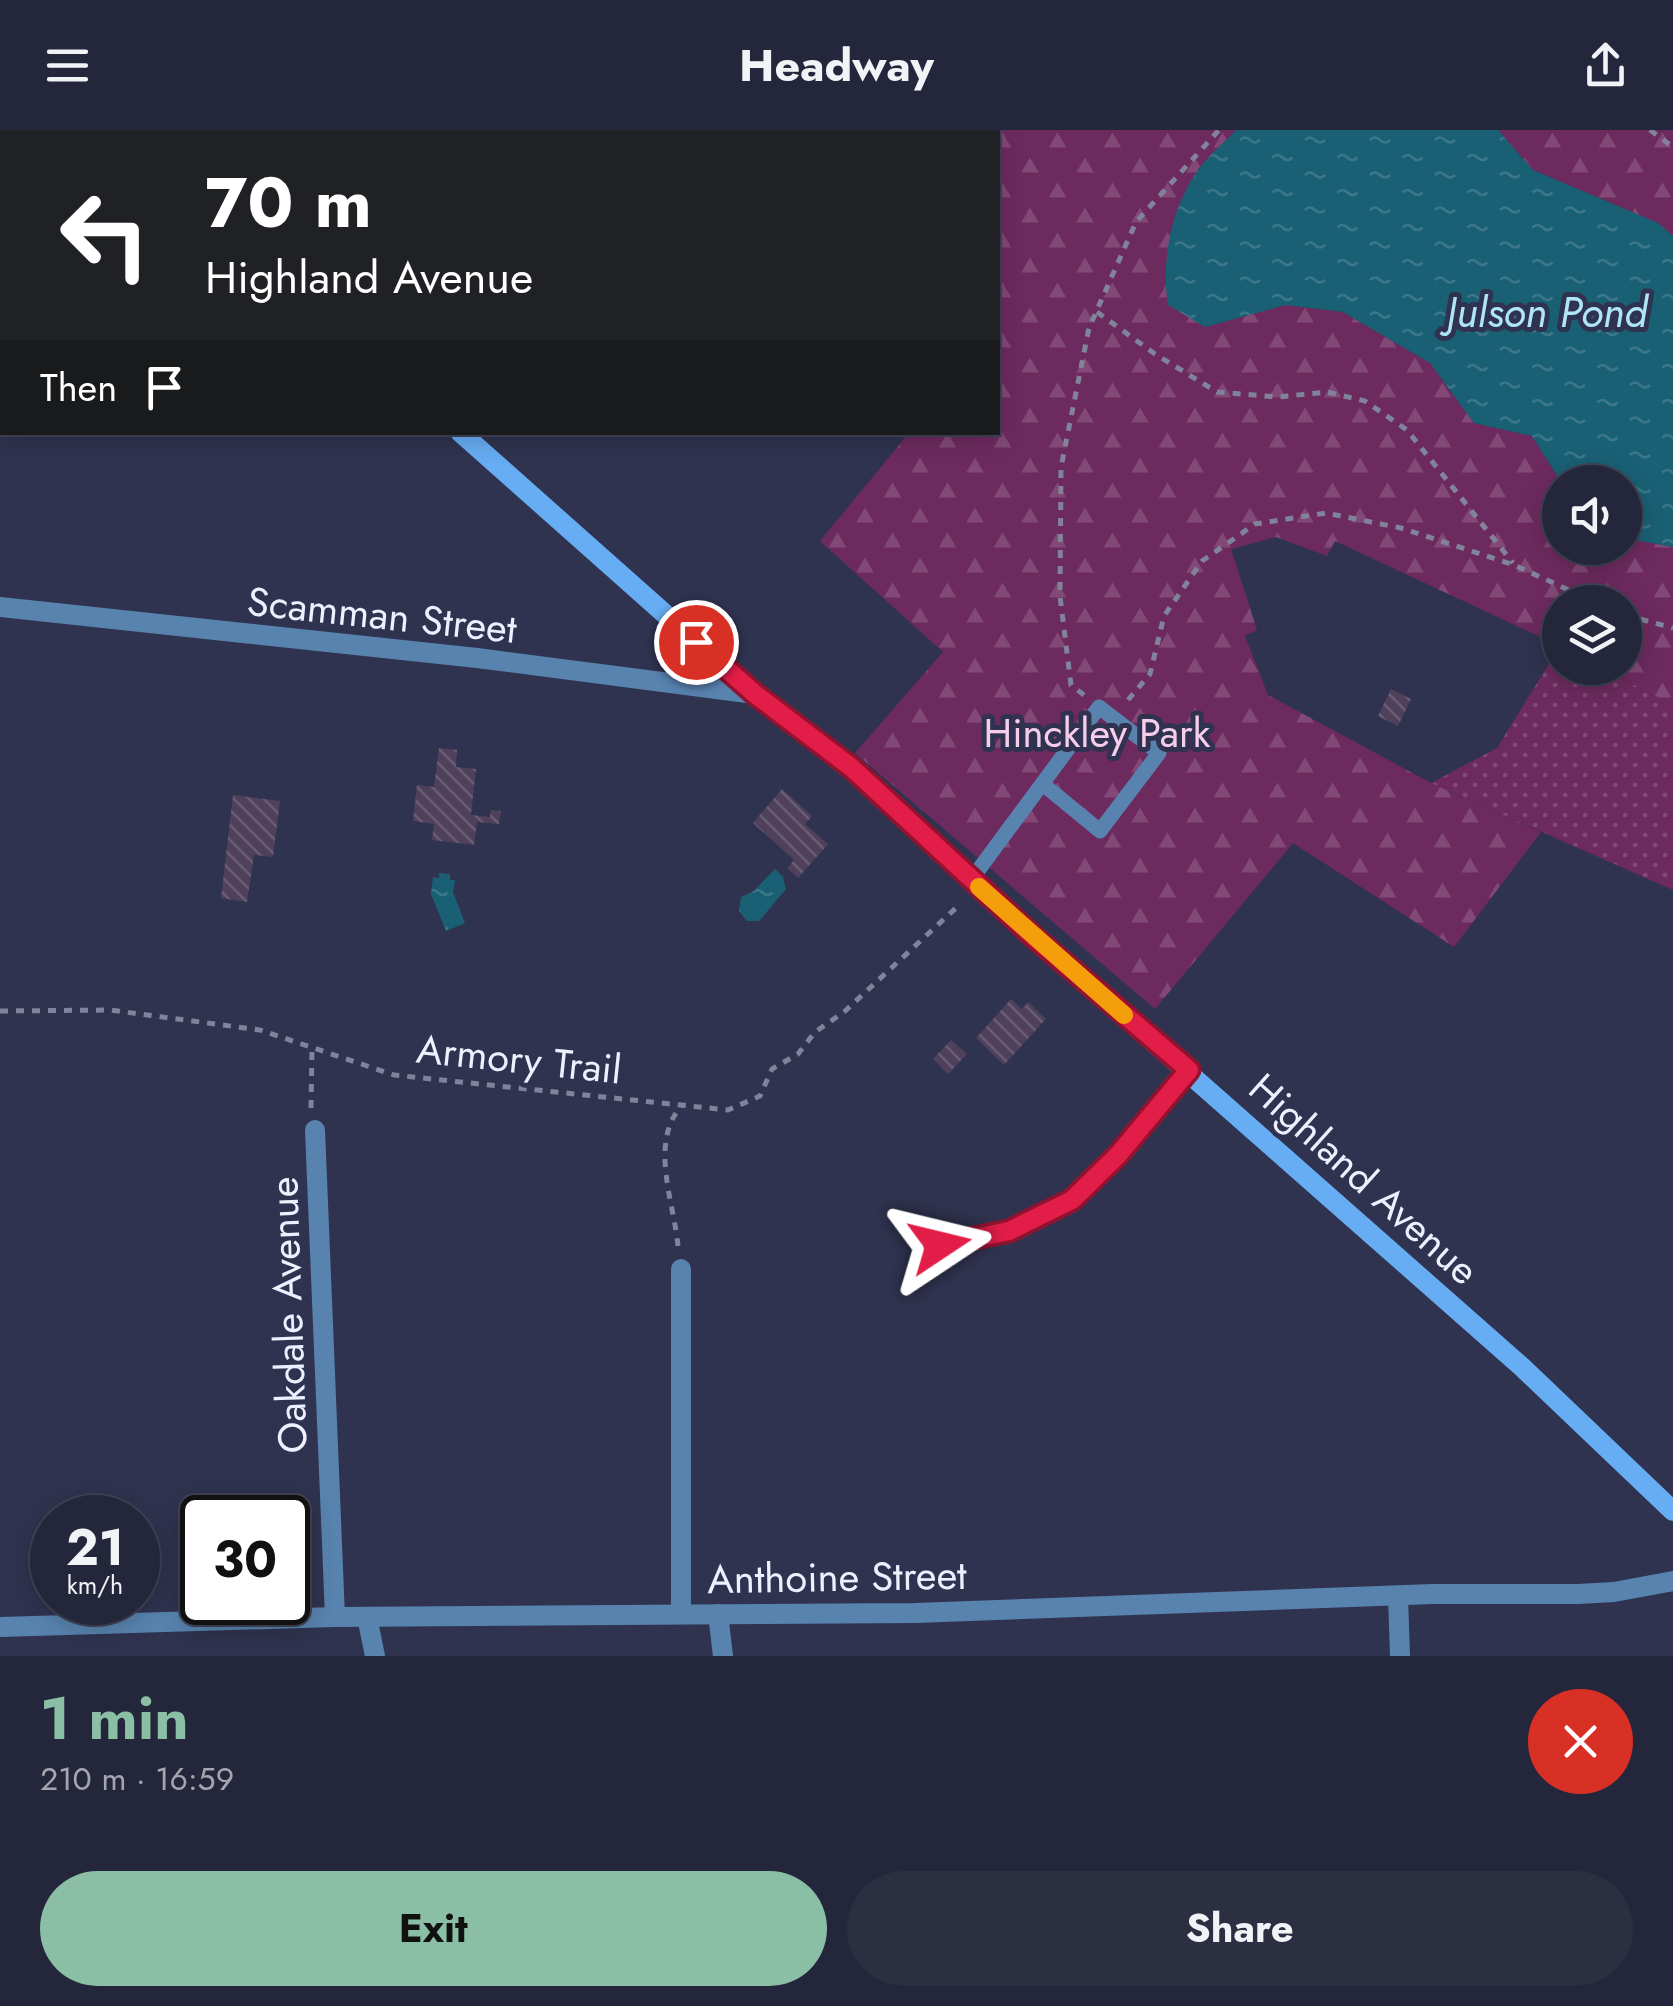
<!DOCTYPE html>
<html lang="en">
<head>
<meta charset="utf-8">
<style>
	:root { --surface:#24263b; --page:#2c2e42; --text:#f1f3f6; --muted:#a3a5af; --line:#414355; --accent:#8abfa5 }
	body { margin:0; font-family:Jost,sans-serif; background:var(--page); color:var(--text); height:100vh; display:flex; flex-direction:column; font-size:38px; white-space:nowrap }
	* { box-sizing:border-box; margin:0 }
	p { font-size:32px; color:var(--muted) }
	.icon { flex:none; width:55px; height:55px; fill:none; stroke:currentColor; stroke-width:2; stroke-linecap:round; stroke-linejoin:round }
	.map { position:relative; height:1526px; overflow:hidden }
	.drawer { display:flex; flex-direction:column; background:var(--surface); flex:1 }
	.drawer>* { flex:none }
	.top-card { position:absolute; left:0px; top:0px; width:1000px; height:305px; box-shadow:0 5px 25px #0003,0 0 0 2px var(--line); background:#202124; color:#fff; overflow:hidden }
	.tools { position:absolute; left:1542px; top:335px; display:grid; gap:20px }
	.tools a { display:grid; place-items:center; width:100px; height:100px; border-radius:50%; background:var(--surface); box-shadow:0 5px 25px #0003,0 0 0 2px var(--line); font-size:50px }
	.speed { position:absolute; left:30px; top:1365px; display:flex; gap:20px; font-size:50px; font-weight:700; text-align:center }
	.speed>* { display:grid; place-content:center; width:130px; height:130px; border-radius:50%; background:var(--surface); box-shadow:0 5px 25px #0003,0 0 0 2px var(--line); line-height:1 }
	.speed small { font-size:25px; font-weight:400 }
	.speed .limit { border:5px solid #111; border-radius:15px; background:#fff; color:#111 }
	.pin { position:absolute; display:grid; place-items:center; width:85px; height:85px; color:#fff; margin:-42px; border:5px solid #fff; border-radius:50%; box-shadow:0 2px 10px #0007 }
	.me { position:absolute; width:110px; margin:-55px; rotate:80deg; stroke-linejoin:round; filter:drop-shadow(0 0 8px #0008) }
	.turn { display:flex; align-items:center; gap:35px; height:210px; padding:0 40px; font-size:45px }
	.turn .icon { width:130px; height:130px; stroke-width:2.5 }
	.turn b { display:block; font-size:70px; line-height:85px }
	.then { display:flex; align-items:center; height:95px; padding:0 40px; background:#0003; gap:20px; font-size:38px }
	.round { display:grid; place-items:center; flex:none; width:105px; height:105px; border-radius:52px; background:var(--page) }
	.overview { display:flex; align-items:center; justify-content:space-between; height:170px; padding:0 40px }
	h1 { font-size:60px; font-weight:700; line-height:75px; color:var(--accent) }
	.cta { display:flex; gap:20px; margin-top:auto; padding:20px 40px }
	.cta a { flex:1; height:115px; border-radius:60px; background:var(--accent); color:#111; font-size:40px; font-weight:700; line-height:115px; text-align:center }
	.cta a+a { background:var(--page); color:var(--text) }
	header { display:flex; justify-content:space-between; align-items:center; height:130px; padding:0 40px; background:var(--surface); font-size:45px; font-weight:700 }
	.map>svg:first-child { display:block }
</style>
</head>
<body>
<header><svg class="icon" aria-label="menu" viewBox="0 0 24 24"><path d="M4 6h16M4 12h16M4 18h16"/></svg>Headway<svg class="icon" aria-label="share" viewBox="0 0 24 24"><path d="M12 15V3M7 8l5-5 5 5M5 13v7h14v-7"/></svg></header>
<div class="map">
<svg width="1673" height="1526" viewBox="0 0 1673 1526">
	<defs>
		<pattern id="grass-dots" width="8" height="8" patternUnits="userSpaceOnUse" patternTransform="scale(2.5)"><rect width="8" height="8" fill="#6d2a5f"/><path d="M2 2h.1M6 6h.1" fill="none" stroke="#824977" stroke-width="1.8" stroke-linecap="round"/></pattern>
		<pattern id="forest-firs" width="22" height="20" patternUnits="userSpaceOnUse" patternTransform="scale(2.5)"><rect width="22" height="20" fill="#6d2a5f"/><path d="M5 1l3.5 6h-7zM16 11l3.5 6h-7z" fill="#824977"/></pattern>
		<pattern id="garden-furrows" width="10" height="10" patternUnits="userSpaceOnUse" patternTransform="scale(2.5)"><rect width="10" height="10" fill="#6d2a5f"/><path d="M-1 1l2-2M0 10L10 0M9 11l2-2" fill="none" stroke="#824977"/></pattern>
		<pattern id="water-ripples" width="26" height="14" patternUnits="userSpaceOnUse" patternTransform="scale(2.5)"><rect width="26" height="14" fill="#1a6074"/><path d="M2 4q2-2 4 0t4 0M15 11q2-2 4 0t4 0" fill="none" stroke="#3c7789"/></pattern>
		<pattern id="building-back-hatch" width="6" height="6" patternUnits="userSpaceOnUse" patternTransform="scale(2.5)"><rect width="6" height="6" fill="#4f415c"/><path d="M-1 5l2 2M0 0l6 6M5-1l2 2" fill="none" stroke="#695d74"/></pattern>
	</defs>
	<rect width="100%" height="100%" fill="#30334f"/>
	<path fill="url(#grass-dots)" d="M1560,516V538H1601L1673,575V760L1431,653L1497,618Z"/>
	<g fill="url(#forest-firs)">
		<path d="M552,0H741L744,2H550Z"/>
		<path d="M899,0H1236L1198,39L1205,197L1286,175L1343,182L1430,233L1474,293L1532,306L1561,352L1560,418H1625V408L1673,417V575L1601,538H1625V472H1560V516L1335,411L1327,426L1276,407L1231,419L1257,500L1245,506L1268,565L1431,653L1541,702L1454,817L1293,713L1155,879L855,623L943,522L820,411L909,303L998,302V2Z"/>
		<path d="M1498,0H1673V106L1658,93L1533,40Z"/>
	</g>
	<path fill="url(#garden-furrows)" d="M741,0H899L902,2H744Z"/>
	<g fill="url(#water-ripples)">
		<path d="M1236,0H1498L1533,40L1658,93L1673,106V417L1625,408V352H1561L1532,306L1474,293L1430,233L1343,182L1286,175L1205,197L1168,175C1161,130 1171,78 1198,40C1208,26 1224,13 1236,0Z"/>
		<path d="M775,739L783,747L786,759L759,791H747L739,781L741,767L754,761Z"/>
		<path d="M439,743L450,744V750H455L453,762L465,793L446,801L431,764L433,747L439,748Z"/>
	</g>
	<g fill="url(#building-back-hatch)">
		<path d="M1391,559L1411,569L1398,596L1378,586Z"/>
		<path d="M439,618L457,620L456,637L476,639L471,685L490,687L491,680L501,681L499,694L477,692L474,715L432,710L434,694L413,691L417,655L434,657Z"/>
		<path d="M782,659L812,686L805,694L828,714L798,748L787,738L794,730L753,693Z"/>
		<path d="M233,665L280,671L273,727L254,725L247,772L221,768Z"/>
		<path d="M1011,869L1022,879L1028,872L1046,889L1004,935L976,908Z"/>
		<path d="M951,910L967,924L948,944L933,929Z"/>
	</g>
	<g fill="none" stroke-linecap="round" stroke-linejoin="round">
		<g stroke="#808399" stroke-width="5" stroke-dasharray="8 8" stroke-linecap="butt">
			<path d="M1650,0L1673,17"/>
			<path d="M1097,182L1155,224L1217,262L1278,267L1327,262L1365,271L1407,300L1513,433"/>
			<path d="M1625,485L1673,498"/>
			<path d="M1084,565L1071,555L1060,466L1061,337L1089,198L1136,92L1219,0"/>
			<path d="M1128,570L1150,544L1164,486L1202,431L1255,394L1326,383L1401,398L1514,435L1595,472"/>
			<path d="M0,881L110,880L260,900L394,945L728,980L760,966L772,939L798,924L815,902L844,882L957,777"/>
			<path d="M311,978L312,919"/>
			<path d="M678,1116C674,1072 648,1011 683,974"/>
		</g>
		<path stroke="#5883af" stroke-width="15" d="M971,750L1099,577L1159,623L1100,701L1044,655"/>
		<g stroke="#5883af" stroke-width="20">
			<path d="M0,477L477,528L755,564"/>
			<path d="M315,1000L335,1487"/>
			<path d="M940,1115L1009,1101L1072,1070L1118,1025L1189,940"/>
			<path d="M681,1139V1484"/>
			<path d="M1398,1466L1400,1526"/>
			<path d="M718,1484L723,1526"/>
			<path d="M367,1487L375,1526"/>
			<path d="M0,1497L335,1487L915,1483L1433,1464H1578L1614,1462L1673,1451"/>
		</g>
		<g stroke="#67adf3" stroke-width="20">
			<path d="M114,0L117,2"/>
			<path d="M460,302L755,564L852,638L1034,807L1522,1237L1673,1381"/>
		</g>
	</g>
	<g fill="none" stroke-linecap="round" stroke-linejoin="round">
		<defs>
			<path id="route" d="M696,512L755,564L852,638L1034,807L1189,940L1118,1025L1072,1070L1009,1101L940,1115"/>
		</defs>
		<use href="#route" stroke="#92132f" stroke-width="25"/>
		<use href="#route" stroke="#e11d48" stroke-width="18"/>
		<path stroke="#f59e0b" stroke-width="18" d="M979,757L1124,885"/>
	</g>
	<g text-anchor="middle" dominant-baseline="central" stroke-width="10" stroke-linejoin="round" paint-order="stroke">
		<g font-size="40" fill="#edf0fe" stroke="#30334f">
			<text transform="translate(382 485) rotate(6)">Scamman Street</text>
			<text transform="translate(519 929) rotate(6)">Armory Trail</text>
			<text transform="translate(1364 1049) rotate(42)">Highland Avenue</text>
			<text transform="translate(288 1185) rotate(-92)">Oakdale Avenue</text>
			<text transform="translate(837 1447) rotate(-1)">Anthoine Street</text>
		</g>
		<g font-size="40" fill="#f7cdec" stroke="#30334f">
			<text x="1097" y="603">Hinckley Park</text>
		</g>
		<g font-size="42" font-style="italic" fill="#afe5f8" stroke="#30334f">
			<text x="1547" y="182">Julson Pond</text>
		</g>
	</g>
</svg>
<div class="tools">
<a><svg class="icon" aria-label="sound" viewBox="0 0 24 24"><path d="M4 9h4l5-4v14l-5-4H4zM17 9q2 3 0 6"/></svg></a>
<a><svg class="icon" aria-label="layers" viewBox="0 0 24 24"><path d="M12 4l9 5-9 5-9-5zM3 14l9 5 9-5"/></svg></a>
</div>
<div class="speed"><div>21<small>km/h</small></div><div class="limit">30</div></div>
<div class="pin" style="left:696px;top:512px;background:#d93025"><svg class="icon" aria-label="arrive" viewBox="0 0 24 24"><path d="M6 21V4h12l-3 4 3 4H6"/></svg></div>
<svg class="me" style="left:940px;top:1115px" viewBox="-20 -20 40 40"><path d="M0-17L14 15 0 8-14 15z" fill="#e11d48" stroke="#fff" stroke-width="4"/></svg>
<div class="top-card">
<div class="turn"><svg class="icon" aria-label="left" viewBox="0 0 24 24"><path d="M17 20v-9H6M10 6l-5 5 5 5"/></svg><div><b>70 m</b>Highland Avenue</div></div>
<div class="then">Then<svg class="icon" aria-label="arrive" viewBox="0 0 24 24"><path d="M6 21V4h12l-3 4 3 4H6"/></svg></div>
</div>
</div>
<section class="drawer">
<div class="overview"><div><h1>1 min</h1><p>210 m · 16:59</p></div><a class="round" style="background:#d93025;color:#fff"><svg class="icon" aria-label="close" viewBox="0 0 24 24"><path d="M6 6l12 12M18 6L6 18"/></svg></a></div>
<div class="cta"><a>Exit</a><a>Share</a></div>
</section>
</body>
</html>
